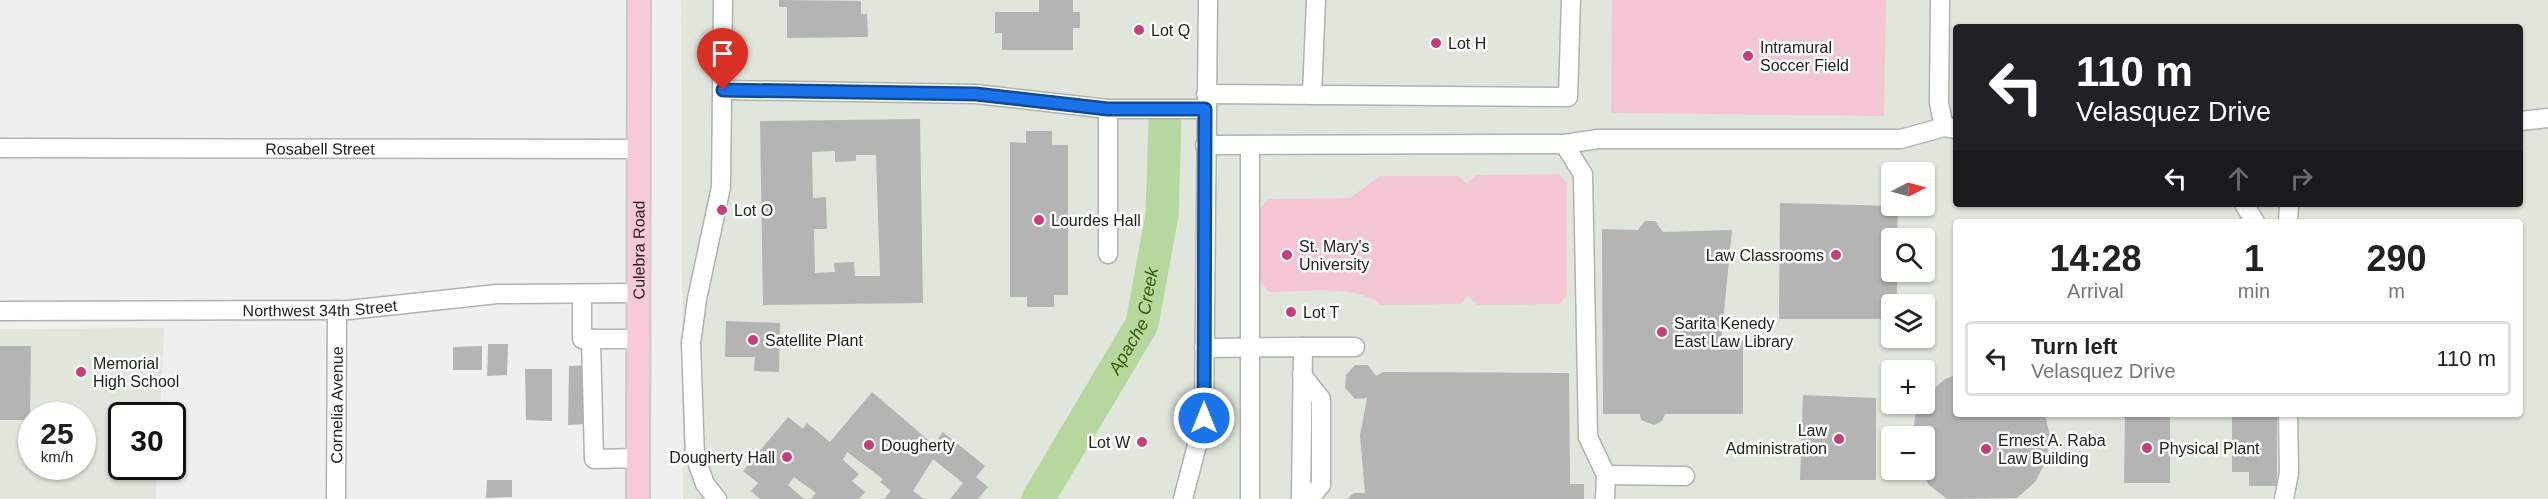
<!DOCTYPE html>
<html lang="en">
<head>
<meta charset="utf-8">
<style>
	:root { --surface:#fff; --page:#f6f6f6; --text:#222; --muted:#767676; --line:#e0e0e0 }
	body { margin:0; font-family:Helvetica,sans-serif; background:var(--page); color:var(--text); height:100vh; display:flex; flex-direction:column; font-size:22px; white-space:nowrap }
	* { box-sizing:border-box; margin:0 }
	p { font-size:20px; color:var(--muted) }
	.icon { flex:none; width:33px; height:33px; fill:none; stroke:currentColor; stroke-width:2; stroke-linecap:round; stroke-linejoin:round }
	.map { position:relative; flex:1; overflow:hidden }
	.sheet { position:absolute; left:1953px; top:219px; width:570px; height:198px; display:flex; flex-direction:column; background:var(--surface); border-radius:6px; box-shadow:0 2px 4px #0004 }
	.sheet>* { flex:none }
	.guide { position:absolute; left:1953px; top:24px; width:570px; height:183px; border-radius:6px; box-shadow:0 2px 4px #0004; background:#202124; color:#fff; overflow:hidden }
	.needle { width:39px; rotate:84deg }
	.controls { position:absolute; left:1881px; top:162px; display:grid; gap:12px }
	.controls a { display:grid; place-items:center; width:54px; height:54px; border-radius:6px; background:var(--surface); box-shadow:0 2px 4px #0004; font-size:30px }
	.speed { position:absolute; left:18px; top:402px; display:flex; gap:12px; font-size:30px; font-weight:700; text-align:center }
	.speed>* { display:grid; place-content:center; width:78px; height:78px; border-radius:50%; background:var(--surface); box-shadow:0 2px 4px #0004; line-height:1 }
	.speed small { font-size:15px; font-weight:400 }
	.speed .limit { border:3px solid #111; border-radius:9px; background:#fff; color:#111 }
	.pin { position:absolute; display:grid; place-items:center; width:51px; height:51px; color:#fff; margin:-62px -26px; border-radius:50% 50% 50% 0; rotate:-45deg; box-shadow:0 0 6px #0007 }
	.pin .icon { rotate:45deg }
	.me { position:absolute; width:66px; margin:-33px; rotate:0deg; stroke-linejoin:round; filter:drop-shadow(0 0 4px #0008) }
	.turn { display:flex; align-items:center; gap:21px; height:126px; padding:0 24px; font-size:27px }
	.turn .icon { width:78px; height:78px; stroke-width:2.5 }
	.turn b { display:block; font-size:42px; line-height:51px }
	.lanes { display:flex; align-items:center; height:57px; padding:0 24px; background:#0003; justify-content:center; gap:30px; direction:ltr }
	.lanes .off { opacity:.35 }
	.eta { display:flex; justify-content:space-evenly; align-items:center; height:102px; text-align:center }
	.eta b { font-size:36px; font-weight:700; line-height:42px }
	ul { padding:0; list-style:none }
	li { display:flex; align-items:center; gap:18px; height:75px; margin:0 12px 9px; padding:0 12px; border:3px solid var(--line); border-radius:6px }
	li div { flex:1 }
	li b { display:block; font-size:22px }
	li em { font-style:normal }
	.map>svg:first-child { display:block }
</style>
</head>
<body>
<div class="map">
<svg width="2548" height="499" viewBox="0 0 2548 499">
	<rect width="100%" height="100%" fill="#eef0ed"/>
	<g fill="#e0e6dc" fill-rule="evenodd">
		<path d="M681,0H2548V499H683ZM1956,27H2520V204H1956ZM1892,172H1924V206H1892ZM1956,222H2520V414H1956ZM1892,238H1924V272H1892ZM1892,304H1924V338H1892ZM1892,370H1924V404H1892ZM1892,436H1924V470H1892Z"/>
		<path d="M164,328L160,415L122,416V466L157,467L156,499H0V329ZM32,416H82V466H32Z"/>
	</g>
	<g fill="#f4c5d4">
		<path d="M1612,0H1886L1884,116L1611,113Z"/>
		<path d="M1559,174L1567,183V295L1560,304L1478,305L1468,296L1460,304L1381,305C1354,283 1302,292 1269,292L1260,281V209L1268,199L1350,198L1380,176H1459L1467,184L1476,175Z"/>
	</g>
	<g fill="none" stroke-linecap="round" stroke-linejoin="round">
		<path stroke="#b6d79d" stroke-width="33" id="s1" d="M1038,499L1142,324L1162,215L1165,122"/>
	</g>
	<g fill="#b4b5b3" fill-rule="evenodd">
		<path d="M779,0L861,1V14H867L868,37L787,38V7H779Z"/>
		<path d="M1039,0H1073V12H1080V28H1073V50H1002V33H995V12H1039Z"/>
		<path d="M920,119L923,303L763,305L760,121ZM835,151V162L856,161V155H876L880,276H855L854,262L834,263L835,272L815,273L814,229H827L826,197L813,198L812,152Z"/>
		<path d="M1026,131H1052V145H1068V295H1054V307H1027V297H1010V142L1026,143Z"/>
		<path d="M1780,203L1898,206L1897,238H1892V272H1897V304H1892V319H1779Z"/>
		<path d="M1645,221H1655L1663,232L1732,230L1721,342L1743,341V414H1665L1662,421L1654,425L1641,420L1640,414H1603L1602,229L1638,230Z"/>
		<path d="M726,321L780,323L779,372L754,371L755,357H725Z"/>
		<path d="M488,344H508L507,375L487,376Z"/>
		<path d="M0,346H31L30,420H0Z"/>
		<path d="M482,346V370H453V347Z"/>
		<path d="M588,365V424L568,425L569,366Z"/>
		<path d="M1355,365H1368L1376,376L1383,372L1569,373L1570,484H1584V499H1347L1354,493H1365L1360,435L1367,398L1355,399L1345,388L1346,375Z"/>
		<path d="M525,369H552V421L526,420Z"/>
		<path d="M1956,375V414H2045L2050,437L2046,461L2035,482L2017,498L1947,499L1929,485L1920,470H1924V436H1913L1915,416L1927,395L1945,379Z"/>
		<path d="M872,392L934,445L943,432L985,466L976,477L988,487L978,499H950L963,483L933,459L913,491L924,499H884L891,491L880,482L883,479L847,452L843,460L859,474L852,481L865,492L859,499H811L816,493L794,477L788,485L804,499H760L751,491L758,483L743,471L788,417L803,429L807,423L830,442Z"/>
		<path d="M1803,395L1876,398V480H1800Z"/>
		<path d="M2125,414H2170V483H2124Z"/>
		<path d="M2232,414H2277V486H2249V472H2232Z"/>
		<path d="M487,480H512V497L486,498Z"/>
	</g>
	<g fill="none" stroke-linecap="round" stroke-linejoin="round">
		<defs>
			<g id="minor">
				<path d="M1940,0L1939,103L1944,127"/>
				<path d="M723,90L976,94L1108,109H1205"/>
				<path d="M1206,94L1568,97L1571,0"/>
				<path d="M1312,95L1316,0"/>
				<path d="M2520,121L2548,118"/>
				<path d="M1564,144L1598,139H1901L1944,127L1956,129"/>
				<path d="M1205,145L1564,144L1583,174L1588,437L1606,475L1605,499"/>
				<path d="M1250,145V499"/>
				<path id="s2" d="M0,148L638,149"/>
				<path d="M2244,204L2255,222"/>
				<path d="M2288,222L2289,204"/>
				<path d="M1108,254V109"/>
				<path d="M582,295V339H638"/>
				<path id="s3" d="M0,311L349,310L497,294L637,293"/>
				<path d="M591,339L594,459L638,458"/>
				<path d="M1303,347H1355"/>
				<path d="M1204,348L1303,347L1301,499"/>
				<path d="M1302,375L1321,399V485L1309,499"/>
				<path d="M1606,475L1685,476"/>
				<path id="s4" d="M336,499L337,310"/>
				<path d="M717,499L705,484L695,456L691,343L697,299L721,187L723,0"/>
				<path d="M1183,499L1204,418L1208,0"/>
				<path d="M2284,499L2289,473L2288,414"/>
			</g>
			<g id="major">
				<path id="s5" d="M638,499L639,0"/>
			</g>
		</defs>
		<use href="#minor" stroke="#b0b2af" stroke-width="21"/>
		<use href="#major" stroke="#cacaca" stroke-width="26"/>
		<use href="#minor" stroke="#fff" stroke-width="18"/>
		<use href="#major" stroke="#f7c9d9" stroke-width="22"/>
	</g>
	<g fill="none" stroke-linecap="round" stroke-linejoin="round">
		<defs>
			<path id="route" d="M723,90L976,94L1108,109H1205L1204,418"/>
		</defs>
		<use href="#route" stroke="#114b97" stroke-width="15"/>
		<use href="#route" stroke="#1a73e8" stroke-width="10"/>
	</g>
	<g fill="#c73e7a" stroke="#fcfdfb" stroke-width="2">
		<circle cx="1139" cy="30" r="6"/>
		<circle cx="1436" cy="43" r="6"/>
		<circle cx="1748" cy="56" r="6"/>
		<circle cx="722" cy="210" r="6"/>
		<circle cx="1039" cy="220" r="6"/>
		<circle cx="1287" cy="255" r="6"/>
		<circle cx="1836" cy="255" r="6"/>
		<circle cx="1291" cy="312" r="6"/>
		<circle cx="1662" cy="332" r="6"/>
		<circle cx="753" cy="340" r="6"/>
		<circle cx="81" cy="372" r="6"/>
		<circle cx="1839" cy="439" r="6"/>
		<circle cx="1142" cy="442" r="6"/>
		<circle cx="869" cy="445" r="6"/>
		<circle cx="2147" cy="448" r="6"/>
		<circle cx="1986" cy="449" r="6"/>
		<circle cx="787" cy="457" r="6"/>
	</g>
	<g text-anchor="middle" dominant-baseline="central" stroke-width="5" stroke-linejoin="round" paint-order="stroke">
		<g font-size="16" fill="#222322" stroke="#fcfdfb" text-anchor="start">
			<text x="1151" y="30">Lot Q</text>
			<text x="1448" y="43">Lot H</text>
			<text x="1760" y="47">Intramural<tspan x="1760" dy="18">Soccer Field</tspan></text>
			<text x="734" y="210">Lot O</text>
			<text x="1051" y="220">Lourdes Hall</text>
			<text x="1299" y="246">St. Mary's<tspan x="1299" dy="18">University</tspan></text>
			<text x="1824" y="255" text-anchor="end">Law Classrooms</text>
			<text x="1303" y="312">Lot T</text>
			<text x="1674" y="323">Sarita Kenedy<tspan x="1674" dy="18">East Law Library</tspan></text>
			<text x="765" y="340">Satellite Plant</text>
			<text x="93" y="363">Memorial<tspan x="93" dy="18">High School</tspan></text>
			<text x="1827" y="430" text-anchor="end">Law<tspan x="1827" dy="18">Administration</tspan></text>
			<text x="1998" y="440">Ernest A. Raba<tspan x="1998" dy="18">Law Building</tspan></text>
			<text x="1130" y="442" text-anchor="end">Lot W</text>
			<text x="881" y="445">Dougherty</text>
			<text x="2159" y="448">Physical Plant</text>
			<text x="775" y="457" text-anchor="end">Dougherty Hall</text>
		</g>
		<g font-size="16" fill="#222322" stroke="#fcfdfb">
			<text stroke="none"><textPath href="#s2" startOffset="320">Rosabell Street</textPath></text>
			<text stroke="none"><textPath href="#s5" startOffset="249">Culebra Road</textPath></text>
			<text stroke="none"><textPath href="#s3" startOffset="320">Northwest 34th Street</textPath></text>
			<text stroke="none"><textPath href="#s4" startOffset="94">Cornelia Avenue</textPath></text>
		</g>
		<g font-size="18" font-style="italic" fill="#365d08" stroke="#fcfdfb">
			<text stroke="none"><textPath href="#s1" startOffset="204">Apache Creek</textPath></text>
		</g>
	</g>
</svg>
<div class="controls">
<a><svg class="needle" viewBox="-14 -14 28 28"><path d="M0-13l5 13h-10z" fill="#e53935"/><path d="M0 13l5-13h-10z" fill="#767676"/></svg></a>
<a><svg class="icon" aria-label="search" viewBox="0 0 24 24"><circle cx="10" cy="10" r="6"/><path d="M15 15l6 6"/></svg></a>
<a><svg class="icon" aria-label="layers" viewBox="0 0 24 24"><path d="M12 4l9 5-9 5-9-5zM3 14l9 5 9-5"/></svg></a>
<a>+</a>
<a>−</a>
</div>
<div class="speed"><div>25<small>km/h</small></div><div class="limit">30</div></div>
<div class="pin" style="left:723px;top:90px;background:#d93025"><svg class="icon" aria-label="arrive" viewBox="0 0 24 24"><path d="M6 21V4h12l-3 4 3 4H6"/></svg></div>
<svg class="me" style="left:1204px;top:418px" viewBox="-20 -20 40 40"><circle r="17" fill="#1a73e8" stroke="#fff" stroke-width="3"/><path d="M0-11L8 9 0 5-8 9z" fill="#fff"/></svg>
<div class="guide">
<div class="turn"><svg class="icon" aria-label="left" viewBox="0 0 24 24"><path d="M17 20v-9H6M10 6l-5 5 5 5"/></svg><div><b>110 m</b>Velasquez Drive</div></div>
<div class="lanes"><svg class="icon" aria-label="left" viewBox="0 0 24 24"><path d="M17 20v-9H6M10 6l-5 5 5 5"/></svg><svg class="icon off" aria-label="ahead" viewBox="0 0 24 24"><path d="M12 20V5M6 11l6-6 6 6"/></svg><svg class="icon off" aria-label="right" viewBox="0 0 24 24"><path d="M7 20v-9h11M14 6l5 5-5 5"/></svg></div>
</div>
<section class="sheet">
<div class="eta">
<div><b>14:28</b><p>Arrival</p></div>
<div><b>1</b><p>min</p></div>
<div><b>290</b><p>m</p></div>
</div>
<ul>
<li><svg class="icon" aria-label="left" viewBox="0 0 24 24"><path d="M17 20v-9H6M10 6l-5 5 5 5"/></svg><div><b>Turn left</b><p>Velasquez Drive</p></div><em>110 m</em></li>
</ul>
</section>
</div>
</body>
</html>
